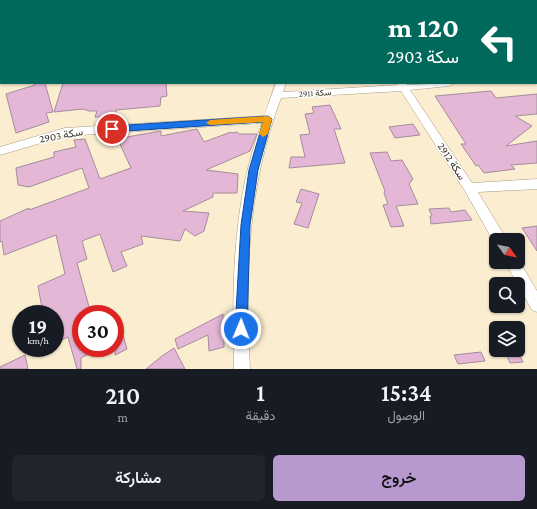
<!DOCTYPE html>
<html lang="ar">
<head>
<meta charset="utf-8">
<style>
	:root { --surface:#171b24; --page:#20242c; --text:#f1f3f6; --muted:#9ea1a6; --accent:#b899cf }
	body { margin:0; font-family:"Crimson Pro",Vazirmatn,serif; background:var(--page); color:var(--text); direction:rtl; height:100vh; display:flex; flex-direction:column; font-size:15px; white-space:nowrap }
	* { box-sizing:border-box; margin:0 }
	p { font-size:13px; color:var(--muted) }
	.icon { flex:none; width:22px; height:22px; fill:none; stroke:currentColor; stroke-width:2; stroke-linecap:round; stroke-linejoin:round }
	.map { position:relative; height:369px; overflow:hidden; direction:ltr }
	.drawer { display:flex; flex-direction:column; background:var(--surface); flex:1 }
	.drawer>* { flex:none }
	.top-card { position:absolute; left:0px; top:0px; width:537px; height:84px; box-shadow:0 1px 3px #0004; direction:rtl; background:#00695c; color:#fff; overflow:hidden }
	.needle { width:26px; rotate:123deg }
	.tools { position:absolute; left:489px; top:233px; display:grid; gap:8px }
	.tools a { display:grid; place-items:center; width:36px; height:36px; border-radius:6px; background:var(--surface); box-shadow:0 1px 3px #0004; font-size:20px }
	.speed { position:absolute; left:12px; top:305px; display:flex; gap:8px; font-size:20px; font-weight:700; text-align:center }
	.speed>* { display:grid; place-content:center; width:52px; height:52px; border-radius:50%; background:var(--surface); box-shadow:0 1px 3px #0004; line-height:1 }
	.speed small { font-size:10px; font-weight:400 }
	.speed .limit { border:6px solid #d22; background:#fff; color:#111 }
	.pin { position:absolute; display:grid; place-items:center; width:34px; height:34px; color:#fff; margin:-17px; border:2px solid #fff; border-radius:50%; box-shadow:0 1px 4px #0007 }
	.me { position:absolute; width:44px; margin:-22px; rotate:1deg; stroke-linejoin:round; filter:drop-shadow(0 0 3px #0008) }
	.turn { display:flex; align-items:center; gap:14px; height:84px; padding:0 12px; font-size:18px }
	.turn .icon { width:52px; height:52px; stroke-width:2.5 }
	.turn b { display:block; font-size:28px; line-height:34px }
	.eta { display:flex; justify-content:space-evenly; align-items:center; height:68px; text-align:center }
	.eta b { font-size:24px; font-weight:600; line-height:28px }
	.button { display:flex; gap:8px; margin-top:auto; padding:8px 12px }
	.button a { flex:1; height:46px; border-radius:6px; background:var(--accent); color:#111; font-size:16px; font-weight:600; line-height:46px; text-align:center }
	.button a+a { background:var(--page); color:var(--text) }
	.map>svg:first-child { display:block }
</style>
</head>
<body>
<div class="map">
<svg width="537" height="369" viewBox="0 0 537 369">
	<rect width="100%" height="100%" fill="#faedd0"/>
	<path fill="#f0e0bd" d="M0,0H203L1,1L0,6Z"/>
	<g fill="#e3b7d5" stroke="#a68c9d">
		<path d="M34,83H45L53,112L46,113L49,122L16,133L6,94L35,85Z"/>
		<path d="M63,83H166L167,96L161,97L160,106L116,110L115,116L95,117L97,111H89L83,109L54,112Z"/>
		<path d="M491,91L496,98L537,94V114L515,116L532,126L506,146L537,141V163L511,165L515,169L484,173L478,165L476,166L461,144H466L435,96Z"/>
		<path d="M330,105L341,129H334L345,163L289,168L291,157H305L300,135L310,134L305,114L314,113L312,107Z"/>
		<path d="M413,124L420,135L395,138L389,127Z"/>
		<path d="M197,129L204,142L231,132L232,133L237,132L239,134H257L250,151L206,170L238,174L237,193H213V197L183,211L209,213L204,231L195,236L185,229L180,241L141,236L143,244L121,252L127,266L113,272L100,234L82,241L87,259L77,263L91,314H81V348H100L81,358V369H77L68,337L55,343V314H43L38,286L65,274L56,235L4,255L2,241L0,242V221L29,208V210L89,188L82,168L29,187L18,185L16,168L54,157V152L76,147L74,140L85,139L100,179L131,168L120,144L127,137L161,131V136Z"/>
		<path d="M387,152L391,161L402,160L413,179L409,184L418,204L396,206L404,226L391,227L383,205L388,204L384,193L385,191L370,153Z"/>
		<path d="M301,189L319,194L308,228L294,224L302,203L296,202Z"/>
		<path d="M449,208L451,212L465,210L472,220L431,224L430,216H432L429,209Z"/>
		<path d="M537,226V251L522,228Z"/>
		<path d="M223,314L224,347L209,351L208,335L178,349L175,339Z"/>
		<path d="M115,318H118L127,349L115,355Z"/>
		<path d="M174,348L185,369H146L162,356Z"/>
		<path d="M518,351L523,362L510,363L505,352Z"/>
		<path d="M481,352L485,361L458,364L454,355Z"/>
		<path d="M25,355L28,369H0V367Z"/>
	</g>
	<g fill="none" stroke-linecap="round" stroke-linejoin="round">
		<defs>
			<rect id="service" x="98" y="0" width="4" height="1"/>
			<g id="minor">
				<rect x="56" y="0" width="8" height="1"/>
				<rect x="271" y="0" width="8" height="1"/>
				<path d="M352,0H360L361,1H353Z"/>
				<path d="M497,0H505L506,1H498Z"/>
				<rect x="536" y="29" width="1" height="5"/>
				<path d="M1,63V69L0,70V64Z"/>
				<path d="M276,83H286L283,92L398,85L396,83H406L407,85L454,83L449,86L410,90L472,183L537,179V189L478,192L507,240H496L495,244L465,191L401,91L281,98C247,189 245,273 250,369H234C232,287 232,201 262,123L65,136L0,155V147L65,128L264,116Z"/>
				<path d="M518,259L537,291V312L532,310L505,262H518Z"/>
			</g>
			<g id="tertiary">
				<path d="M110,0H137L109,1Z"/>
				<path d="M0,5H1L0,12Z"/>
			</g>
		</defs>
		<use href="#service" stroke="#a89d82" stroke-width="1"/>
		<use href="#minor" stroke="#a89d82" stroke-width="1"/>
		<use href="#tertiary" stroke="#a89d82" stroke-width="1"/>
		<use href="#service" fill="#fff" fill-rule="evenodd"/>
		<use href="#minor" fill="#fff" fill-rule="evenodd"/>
		<use href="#tertiary" fill="#fff" fill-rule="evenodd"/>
	</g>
	<path fill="#1a73e8" stroke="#114b97" d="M268,116L272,119L258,170L250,225L247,329L246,333L241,335L237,333L235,329L241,225L249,170L263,122L112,132L108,129L112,126Z"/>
	<path fill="#f59e0b" d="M268,116L272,119L268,134L263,137L259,134L263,122L210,125L206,123L210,120Z"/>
	<g text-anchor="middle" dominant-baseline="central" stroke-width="3" stroke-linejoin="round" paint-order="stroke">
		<g font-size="9" fill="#393429" stroke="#fff">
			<text transform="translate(315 93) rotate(-3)">سكة 2911</text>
		</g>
		<g font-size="11" fill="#393429" stroke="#fff">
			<text transform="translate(61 135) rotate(-10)">سكة 2903</text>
			<text transform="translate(452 161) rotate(57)">سكة 2912</text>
		</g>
	</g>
</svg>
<div class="tools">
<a><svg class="needle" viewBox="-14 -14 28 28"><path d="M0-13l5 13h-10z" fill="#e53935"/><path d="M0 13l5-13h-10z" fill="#9ea1a6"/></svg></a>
<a><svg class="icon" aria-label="search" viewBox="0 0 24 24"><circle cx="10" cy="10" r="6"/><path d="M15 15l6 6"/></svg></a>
<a><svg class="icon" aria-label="layers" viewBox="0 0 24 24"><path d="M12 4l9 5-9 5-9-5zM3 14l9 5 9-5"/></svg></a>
</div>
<div class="speed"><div>19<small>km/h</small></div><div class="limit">30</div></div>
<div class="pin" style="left:112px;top:129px;background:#d93025"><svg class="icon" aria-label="arrive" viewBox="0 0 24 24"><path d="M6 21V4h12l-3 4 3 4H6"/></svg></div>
<svg class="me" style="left:241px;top:329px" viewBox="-20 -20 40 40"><circle r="17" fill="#1a73e8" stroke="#fff" stroke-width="3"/><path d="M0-11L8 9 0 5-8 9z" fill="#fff"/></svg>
<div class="top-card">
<div class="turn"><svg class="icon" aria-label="left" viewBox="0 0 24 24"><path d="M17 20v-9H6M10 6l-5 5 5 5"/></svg><div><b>120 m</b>سكة 2903</div></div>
</div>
</div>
<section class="drawer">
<div class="eta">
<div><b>15:34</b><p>الوصول</p></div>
<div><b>1</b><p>دقيقة</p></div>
<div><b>210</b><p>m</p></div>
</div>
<div class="button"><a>خروج</a><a>مشاركة</a></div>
</section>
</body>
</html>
